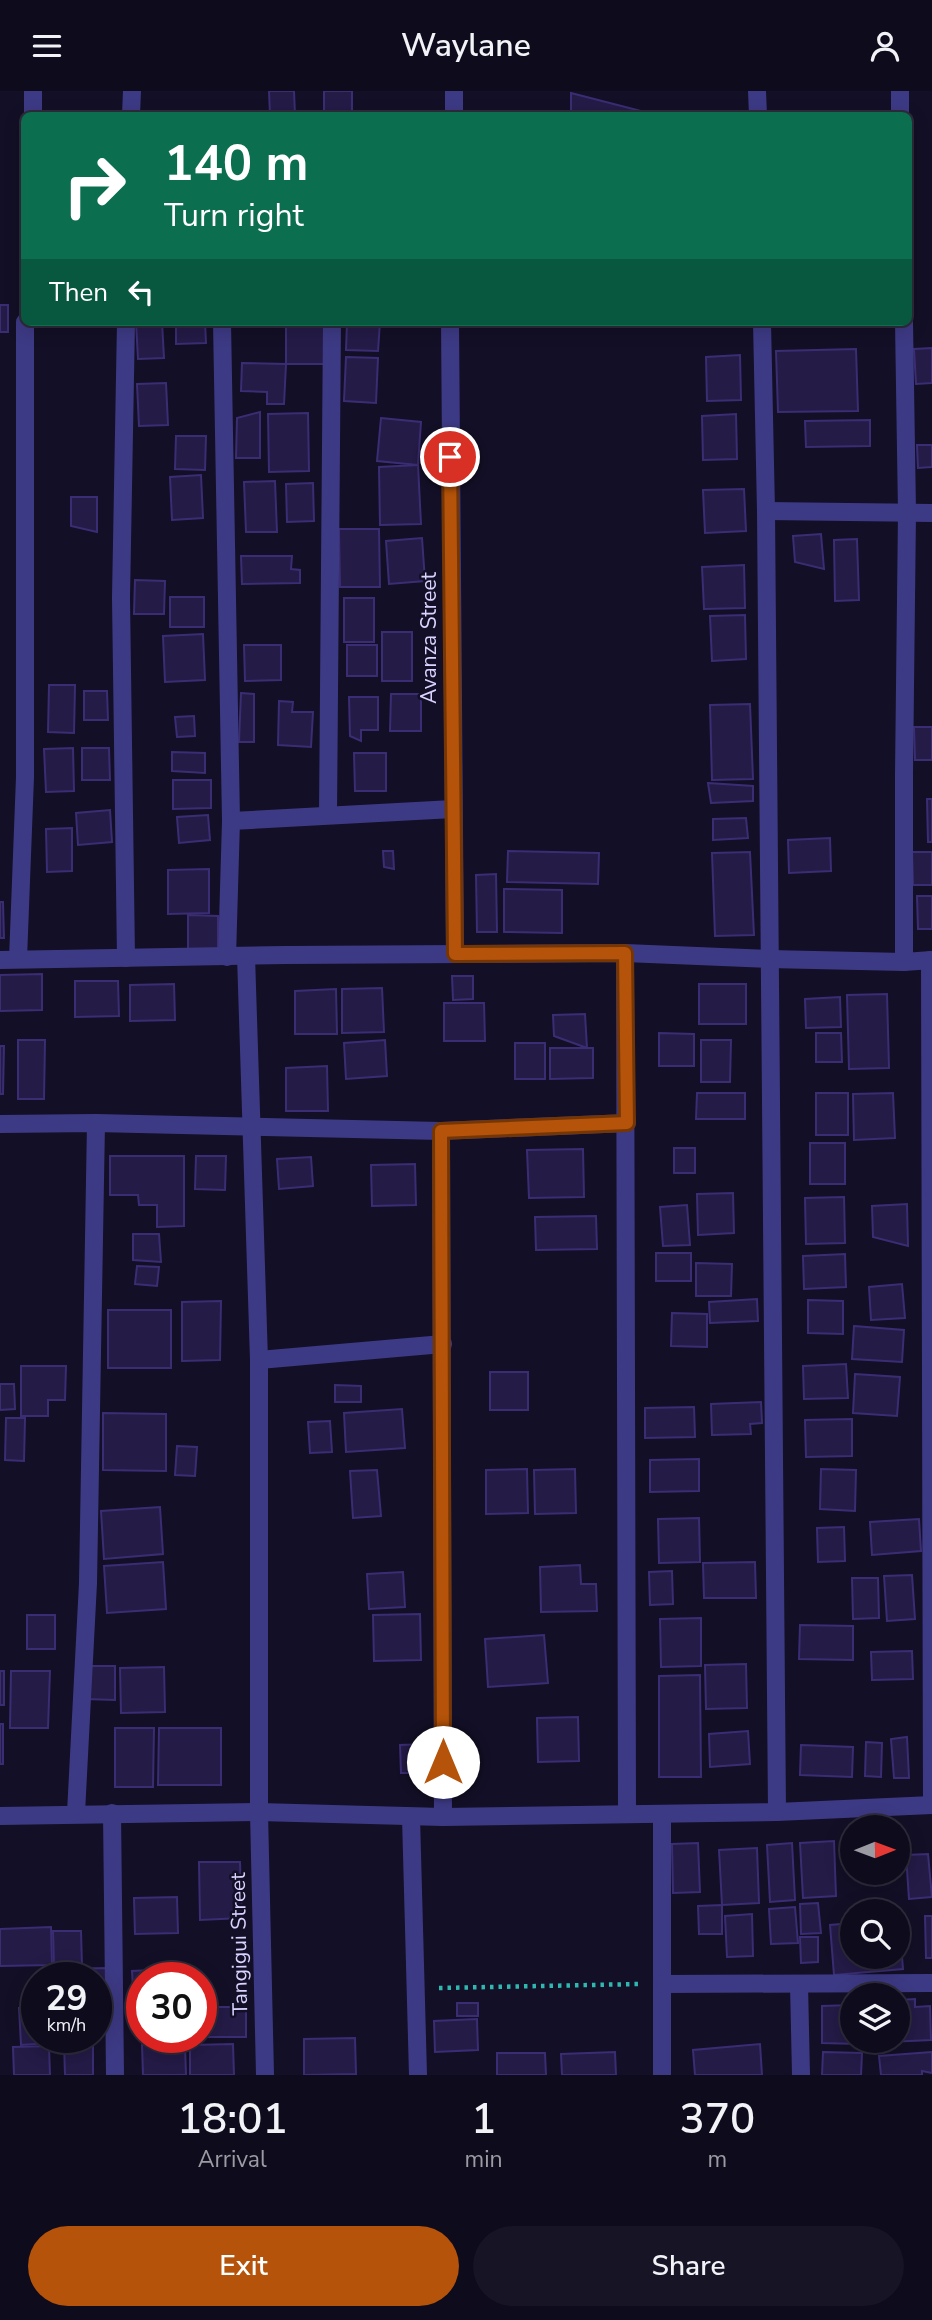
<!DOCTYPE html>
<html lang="en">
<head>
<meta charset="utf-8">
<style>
	:root { --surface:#0e0b1c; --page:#171425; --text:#f1f3f6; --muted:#9b9ba3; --line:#2e2b3b; --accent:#b45309 }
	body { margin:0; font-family:"Nunito Sans",sans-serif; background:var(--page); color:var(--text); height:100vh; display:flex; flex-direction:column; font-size:26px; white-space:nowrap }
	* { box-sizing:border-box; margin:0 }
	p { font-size:23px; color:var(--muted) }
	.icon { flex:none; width:38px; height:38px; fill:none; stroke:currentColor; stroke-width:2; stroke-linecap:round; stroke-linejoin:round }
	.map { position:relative; height:1984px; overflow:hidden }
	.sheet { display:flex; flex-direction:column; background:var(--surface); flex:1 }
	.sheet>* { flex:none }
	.banner { position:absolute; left:21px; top:21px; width:891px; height:214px; border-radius:10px; box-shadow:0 4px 18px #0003,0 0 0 2px var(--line); background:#0b6e4f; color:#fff; overflow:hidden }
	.needle { width:46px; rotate:89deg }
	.buttons { position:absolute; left:840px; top:1724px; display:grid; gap:14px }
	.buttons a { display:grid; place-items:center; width:70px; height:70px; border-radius:50%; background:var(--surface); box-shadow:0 4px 18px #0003,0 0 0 2px var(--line); font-size:35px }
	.speed { position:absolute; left:21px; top:1871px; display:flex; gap:14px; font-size:35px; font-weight:700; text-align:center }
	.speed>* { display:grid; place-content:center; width:91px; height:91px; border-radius:50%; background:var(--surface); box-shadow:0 4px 18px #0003,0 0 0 2px var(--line); line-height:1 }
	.speed small { font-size:18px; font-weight:400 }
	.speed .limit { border:10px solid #d22; background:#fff; color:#111 }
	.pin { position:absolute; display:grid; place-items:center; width:60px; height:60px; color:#fff; margin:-30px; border:4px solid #fff; border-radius:50%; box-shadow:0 2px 7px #0007 }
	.me { position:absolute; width:77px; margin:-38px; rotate:0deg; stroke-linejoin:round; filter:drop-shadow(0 0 5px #0008) }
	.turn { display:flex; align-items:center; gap:24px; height:147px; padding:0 28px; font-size:32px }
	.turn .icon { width:91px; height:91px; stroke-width:2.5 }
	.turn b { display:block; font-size:49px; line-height:60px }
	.then { display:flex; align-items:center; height:66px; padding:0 28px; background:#0003; gap:14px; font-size:26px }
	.eta { display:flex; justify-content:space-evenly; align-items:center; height:119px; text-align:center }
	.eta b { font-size:42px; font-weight:600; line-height:49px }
	.button { display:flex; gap:14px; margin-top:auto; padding:14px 28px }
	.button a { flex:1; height:80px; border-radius:42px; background:var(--accent); color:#fff; font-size:28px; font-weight:600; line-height:80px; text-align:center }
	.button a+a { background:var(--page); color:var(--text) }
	header { display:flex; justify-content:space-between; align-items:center; height:91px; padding:0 28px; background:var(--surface); font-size:32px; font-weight:600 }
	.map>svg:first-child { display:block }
</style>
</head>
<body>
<header><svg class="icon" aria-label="menu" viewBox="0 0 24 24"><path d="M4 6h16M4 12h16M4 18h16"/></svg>Waylane<svg class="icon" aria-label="person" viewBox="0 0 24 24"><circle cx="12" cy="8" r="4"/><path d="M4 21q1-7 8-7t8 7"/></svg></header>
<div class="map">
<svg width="932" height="1984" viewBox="0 0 932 1984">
	<rect width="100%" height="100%" fill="#130f26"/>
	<g fill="#241b47" stroke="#3b2d73" stroke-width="2">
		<path d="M269,0H294L295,24H270Z"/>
		<rect x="324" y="0" width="28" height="24"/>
		<path d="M571,2L641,20V24H571Z"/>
		<rect x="0" y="214" width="8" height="27"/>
		<path d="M136,231H162L164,267L138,268Z"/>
		<path d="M176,231H205L206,252L176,253Z"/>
		<path d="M286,231H327L328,273H286Z"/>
		<path d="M347,231H380L378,260L346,259Z"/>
		<path d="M932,257V292L916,293L914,258Z"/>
		<path d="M856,258L858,320L778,321L776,260Z"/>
		<path d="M740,264L741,309L707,310L706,266Z"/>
		<path d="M346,266L378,267L376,312L344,310Z"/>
		<path d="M242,272L286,273L284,313H267V301L241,300Z"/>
		<path d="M166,292L168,334L139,335L137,293Z"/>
		<path d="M260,321V367H236L237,327Z"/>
		<path d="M308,322L309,380L269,381L268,323Z"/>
		<path d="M736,323L737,368L703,369L702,325Z"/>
		<path d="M381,327L421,331L418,374L377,370Z"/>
		<path d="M870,329V355L806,356L805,330Z"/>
		<path d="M176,345H206L205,379L175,378Z"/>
		<path d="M917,354H932V376L918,377Z"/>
		<path d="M418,374L421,433L380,434L379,376Z"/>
		<path d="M201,384L203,427L172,429L170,386Z"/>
		<path d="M275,390L277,441H246L244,391Z"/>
		<path d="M313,392L314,430L287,431L286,393Z"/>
		<path d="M744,398L746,440L705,442L703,399Z"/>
		<path d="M71,406H97V441L71,435Z"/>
		<path d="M339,438H379L380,496H340Z"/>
		<path d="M821,443L824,478L795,471L793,445Z"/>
		<path d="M422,447L425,490L389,493L386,450Z"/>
		<path d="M857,448L859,509L835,510L834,449Z"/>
		<path d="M241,465H292L291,478L300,479V492L242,493Z"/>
		<path d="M744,474L745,517L704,518L702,476Z"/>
		<path d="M135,489L165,490L164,523H134Z"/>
		<rect x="170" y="506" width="34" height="30"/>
		<rect x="344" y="507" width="30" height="44"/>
		<path d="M745,524L746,568L712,570L710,525Z"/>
		<rect x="382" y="541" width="30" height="49"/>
		<path d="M203,543L205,589L165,591L163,545Z"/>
		<path d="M244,554H281V589L245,590Z"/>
		<rect x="347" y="554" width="30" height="31"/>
		<path d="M49,594H75L74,642L48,641Z"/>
		<path d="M84,600H107L108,629H84Z"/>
		<path d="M241,602L254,603V651H239Z"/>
		<path d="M391,603H421V640H390Z"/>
		<path d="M349,606H378V639H361V650L350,645Z"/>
		<path d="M279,610L293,611L292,621H313L311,656L278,654Z"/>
		<path d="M750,613L753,688L712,689L710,614Z"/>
		<path d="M194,625L195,645L177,646L175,626Z"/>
		<path d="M914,636H932V669H915Z"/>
		<path d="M73,657L74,700L46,701L44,658Z"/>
		<path d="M82,657H109L110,689H82Z"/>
		<path d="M172,661L205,662V682L172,680Z"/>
		<path d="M354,662H386V700H355Z"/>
		<path d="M173,689H211V717L173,718Z"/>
		<path d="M708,692L753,695V710L711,712Z"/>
		<path d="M927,708H932V751H928Z"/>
		<path d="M110,719L112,751L78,754L76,722Z"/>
		<path d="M208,724L210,749L179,752L177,726Z"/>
		<path d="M746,727L748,747L713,749V728Z"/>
		<path d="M72,737V780L47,781L46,738Z"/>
		<path d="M830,747L831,780L789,782L788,749Z"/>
		<path d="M383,760H393L394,778L384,776Z"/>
		<path d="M508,760L599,762L598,793L507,791Z"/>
		<path d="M750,761L754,844L715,845L712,762Z"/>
		<path d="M912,761H932V794H913Z"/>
		<path d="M209,778V822L168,823V779Z"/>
		<path d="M496,783L497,841H477L476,784Z"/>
		<path d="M504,798L562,799V842L504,841Z"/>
		<path d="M917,805H932V838H918Z"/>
		<path d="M0,811H3L4,847H0Z"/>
		<path d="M188,824L218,825V858H188Z"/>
		<path d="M42,883V919L0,920V884Z"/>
		<path d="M452,885H473V908L453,909Z"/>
		<path d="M75,890H118L119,925L75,926Z"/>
		<path d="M174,893L175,929L130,930V894Z"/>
		<rect x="699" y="893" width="47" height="40"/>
		<path d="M382,897L384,941L342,942V898Z"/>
		<path d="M336,898L337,943H295V900Z"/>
		<path d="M887,903L889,977L849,978L847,904Z"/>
		<path d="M840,906L841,936L806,937L805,908Z"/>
		<path d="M444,912H484L485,950H444Z"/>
		<path d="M585,923L587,957L554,945L553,924Z"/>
		<path d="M659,942L694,943V975H659Z"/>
		<path d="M816,942H841L842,971H816Z"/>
		<path d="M18,949H45L44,1008H18Z"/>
		<path d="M385,949L387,985L346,988L344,952Z"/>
		<path d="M701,949H731L730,991H701Z"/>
		<rect x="515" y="952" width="30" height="36"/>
		<path d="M0,955H4L3,1003H0Z"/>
		<path d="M550,957H593V987L550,988Z"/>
		<path d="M327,975L328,1020H286V977Z"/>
		<path d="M697,1002H745V1028H696Z"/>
		<rect x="816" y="1002" width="32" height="42"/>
		<path d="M893,1002L895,1047L854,1049L853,1003Z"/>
		<rect x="810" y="1052" width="35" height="41"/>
		<rect x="674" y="1057" width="21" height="25"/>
		<path d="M583,1058L584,1106L529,1107L527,1059Z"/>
		<path d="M110,1065H184V1135L157,1136V1114H139L138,1104H110Z"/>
		<path d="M196,1065H226L225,1099L195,1098Z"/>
		<path d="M311,1066L313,1095L279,1098L277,1068Z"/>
		<path d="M415,1073L416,1114L372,1115L371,1074Z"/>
		<path d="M733,1102L734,1142L698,1144L697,1103Z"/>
		<path d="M844,1106L845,1152L806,1153L805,1107Z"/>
		<path d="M907,1113L908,1155L873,1146L872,1115Z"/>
		<path d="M687,1114L690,1154L663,1155L660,1116Z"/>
		<path d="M596,1125L597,1158L536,1159L535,1126Z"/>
		<path d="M133,1143H159L161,1171L133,1169Z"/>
		<rect x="656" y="1162" width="35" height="28"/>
		<path d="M845,1163L846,1196L804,1198L803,1165Z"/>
		<path d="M696,1172L732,1173L731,1205H696Z"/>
		<path d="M137,1175L159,1176L157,1195L135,1193Z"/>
		<path d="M902,1193L905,1227L871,1229L869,1196Z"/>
		<path d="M757,1208L758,1230L710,1232L709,1211Z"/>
		<path d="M808,1209L843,1210V1243L808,1242Z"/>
		<path d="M221,1210L220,1269L182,1270V1211Z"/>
		<rect x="108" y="1219" width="63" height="58"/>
		<path d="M672,1222L707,1223V1256L671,1255Z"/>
		<path d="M854,1235L904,1239L902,1271L852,1268Z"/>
		<path d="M846,1273L848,1307L804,1308L803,1275Z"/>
		<path d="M21,1275H66L65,1309H48V1325H21Z"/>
		<rect x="490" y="1281" width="38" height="38"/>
		<path d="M855,1283L900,1286L897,1325L853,1322Z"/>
		<path d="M0,1293H14L15,1318L0,1319Z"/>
		<path d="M335,1294L361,1295V1311H335Z"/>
		<path d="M761,1311L762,1332L750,1333L751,1343L712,1344L711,1313Z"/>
		<path d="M694,1316L695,1346L645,1347V1317Z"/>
		<path d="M402,1318L405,1357L346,1361L344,1322Z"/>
		<path d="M103,1322L166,1323V1380L103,1379Z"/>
		<path d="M6,1327H25L24,1370L5,1369Z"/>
		<path d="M852,1328V1365L806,1366L805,1329Z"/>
		<path d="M330,1330L332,1361L310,1362L308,1331Z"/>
		<path d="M177,1355L197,1356L195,1385L175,1384Z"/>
		<path d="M699,1368V1400L650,1401V1369Z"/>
		<path d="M527,1378L528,1422L486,1423V1379Z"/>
		<path d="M575,1378L576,1422L535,1423L534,1379Z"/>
		<path d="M821,1378L856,1379L855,1420L820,1418Z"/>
		<path d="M377,1379L381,1425L353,1427L350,1380Z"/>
		<path d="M160,1416L163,1463L104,1468L101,1420Z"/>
		<path d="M699,1427L700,1471L659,1472L658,1428Z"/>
		<path d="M919,1428L921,1460L872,1464L870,1431Z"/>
		<path d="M844,1436L845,1470L818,1471L817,1437Z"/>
		<path d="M163,1471L166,1518L107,1522L104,1475Z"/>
		<path d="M755,1471L756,1507H704L703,1472Z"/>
		<path d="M580,1474L581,1493H596L597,1520L541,1521L540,1476Z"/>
		<path d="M672,1480L673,1513L650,1514L649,1481Z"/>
		<path d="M403,1481L405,1516L369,1518L367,1483Z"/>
		<path d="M912,1484L915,1528L887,1530L884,1485Z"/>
		<path d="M852,1487H878L879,1527L853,1528Z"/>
		<path d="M420,1523L421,1569L374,1570L373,1524Z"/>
		<rect x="27" y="1524" width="28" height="34"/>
		<path d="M701,1527V1575L661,1576L660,1528Z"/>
		<path d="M800,1534L853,1535V1569L799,1568Z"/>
		<path d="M544,1544L548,1592L488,1596L485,1548Z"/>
		<path d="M912,1560L913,1588L872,1589L871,1561Z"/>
		<path d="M746,1573L747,1617L706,1618L705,1574Z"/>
		<path d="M85,1575H115V1609L85,1608Z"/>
		<path d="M164,1576L165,1621L121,1622L120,1577Z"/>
		<rect x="0" y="1580" width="4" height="34"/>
		<path d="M11,1580H50L48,1637H10Z"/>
		<path d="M700,1584L701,1686H659V1585Z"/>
		<path d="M578,1626L579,1670L538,1671L537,1627Z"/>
		<rect x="0" y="1633" width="3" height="40"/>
		<path d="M115,1637H154L153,1696H115Z"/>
		<path d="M159,1637H221V1694H158Z"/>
		<path d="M748,1640L750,1673L710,1676L709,1643Z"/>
		<path d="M907,1646L909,1687H894L891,1648Z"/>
		<path d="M866,1651L882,1652L881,1686L865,1685Z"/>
		<path d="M425,1653L426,1682H401L400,1654Z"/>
		<path d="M801,1654L853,1656L852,1686L800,1684Z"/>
		<path d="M834,1750L836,1805L803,1807L800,1752Z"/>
		<path d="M698,1752L700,1801L673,1802L672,1753Z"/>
		<path d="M792,1752L795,1809L770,1811L767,1754Z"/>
		<path d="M757,1757L759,1812L722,1814L719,1759Z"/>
		<path d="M928,1763L932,1806L909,1808L906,1764Z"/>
		<path d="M199,1771H240L242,1827L200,1829Z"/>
		<path d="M177,1806L178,1842L135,1843L134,1807Z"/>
		<path d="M818,1812L821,1842L801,1843L800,1813Z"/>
		<path d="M722,1814V1843H699L698,1815Z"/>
		<path d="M795,1816L798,1852L771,1853L769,1818Z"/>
		<path d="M752,1823L753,1865L727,1866L725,1825Z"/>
		<path d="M925,1825H932V1867H926Z"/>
		<path d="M899,1828L903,1878L834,1884L830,1834L852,1832V1866H898Z"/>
		<path d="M51,1836L52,1874L0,1875V1838Z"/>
		<path d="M53,1840H81L82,1875H54Z"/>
		<path d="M800,1846H818V1871L801,1872Z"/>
		<path d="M108,1877L109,1919L96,1920V1886H52V1878Z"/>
		<path d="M173,1878L174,1886H142V1914L134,1915L132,1880Z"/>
		<path d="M915,1908V1916L930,1915L931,1949L866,1952V1950H898V1909Z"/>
		<rect x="457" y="1912" width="21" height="13"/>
		<path d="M852,1914V1950H858V1953L822,1952V1915Z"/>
		<path d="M37,1916V1946H50V1952L21,1954L19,1917Z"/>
		<rect x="201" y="1916" width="45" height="30"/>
		<path d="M477,1928L478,1959L435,1961L434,1930Z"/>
		<path d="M355,1947L356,1983L304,1984V1948Z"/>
		<path d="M93,1952V1984H65L64,1953Z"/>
		<path d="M233,1953L234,1984H190V1954Z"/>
		<path d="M760,1953L762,1984H695L693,1959Z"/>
		<path d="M142,1954H185L186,1984H143Z"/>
		<path d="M49,1955L50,1984H14L13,1956Z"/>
		<path d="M615,1961L616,1984H562L561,1963Z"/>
		<path d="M823,1961L862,1962L861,1984H822Z"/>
		<path d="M932,1961V1982L922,1980V1984H881L879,1965Z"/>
		<path d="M497,1962H545L546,1984H497Z"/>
	</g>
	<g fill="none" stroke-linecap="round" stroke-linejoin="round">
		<path stroke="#2fb8b0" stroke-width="4.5" stroke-dasharray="3.5 5" stroke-linecap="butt" d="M439,1897L640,1893"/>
		<g stroke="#3d3a85" stroke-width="18">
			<path d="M757,0L758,24"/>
			<path d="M900,0V24"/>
			<path d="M33,24V0"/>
			<path d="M131,24L132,0"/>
			<path d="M454,24V0"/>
			<path d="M222,231L231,730L227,866"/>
			<path d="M450,231L455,863"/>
			<path d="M762,231L766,420L777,1721"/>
			<path d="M904,231L907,421L904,683V871"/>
			<path d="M766,420L932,422"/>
			<path d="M328,724L332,231"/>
			<path d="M231,730L453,718"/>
			<path d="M625,862L627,1723"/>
			<path d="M246,865L259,1269V1721L265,1984"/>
			<path d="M126,867L121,507L126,231"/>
			<path d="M18,868L25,686V231"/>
			<path d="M0,869L286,864L625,862L769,868L904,871L932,869"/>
			<path d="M930,869L932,1714"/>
			<path d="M0,1033L96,1032L441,1040L627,1032"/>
			<path d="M441,1040L443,1726"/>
			<path d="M259,1269L443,1253"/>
			<path d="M76,1722L88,1492L96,1032"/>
			<path d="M112,1722L115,1984"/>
			<path d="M662,1723V1984"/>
			<path d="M0,1725L259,1721L443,1726L777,1721L932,1714"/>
			<path d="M411,1726L418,1984"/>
			<path d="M662,1893L932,1892"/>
			<path d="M799,1893L801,1984"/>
		</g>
	</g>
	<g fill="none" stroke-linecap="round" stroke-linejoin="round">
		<defs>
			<path id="route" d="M443,1671L441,1040L627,1032L625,862L455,863L450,366"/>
		</defs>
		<use href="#route" stroke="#753606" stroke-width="18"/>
		<use href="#route" stroke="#b45309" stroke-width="12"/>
	</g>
	<g text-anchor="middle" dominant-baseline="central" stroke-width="5" stroke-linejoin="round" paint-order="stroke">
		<g font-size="21" fill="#d9d4ff" stroke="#130f26">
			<text transform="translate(429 547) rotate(-90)">Avanza Street</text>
			<text transform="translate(239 1853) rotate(-91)">Tangigui Street</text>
		</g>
	</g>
</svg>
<div class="buttons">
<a><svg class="needle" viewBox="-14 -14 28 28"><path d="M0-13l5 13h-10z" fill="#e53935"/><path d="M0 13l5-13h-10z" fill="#9b9ba3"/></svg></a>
<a><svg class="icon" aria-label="search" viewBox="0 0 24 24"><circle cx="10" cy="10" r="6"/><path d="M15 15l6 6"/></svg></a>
<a><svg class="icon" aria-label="layers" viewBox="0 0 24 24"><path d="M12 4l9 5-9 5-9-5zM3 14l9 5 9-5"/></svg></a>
</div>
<div class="speed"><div>29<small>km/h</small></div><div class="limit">30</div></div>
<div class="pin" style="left:450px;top:366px;background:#d93025"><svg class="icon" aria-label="arrive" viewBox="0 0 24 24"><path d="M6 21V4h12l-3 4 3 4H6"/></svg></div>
<svg class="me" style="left:443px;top:1671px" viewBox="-20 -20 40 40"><circle r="19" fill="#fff"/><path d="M0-13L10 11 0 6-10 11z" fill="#b45309"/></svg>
<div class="banner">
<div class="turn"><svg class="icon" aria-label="right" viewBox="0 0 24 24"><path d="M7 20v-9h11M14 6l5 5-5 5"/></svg><div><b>140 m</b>Turn right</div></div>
<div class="then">Then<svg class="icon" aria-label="left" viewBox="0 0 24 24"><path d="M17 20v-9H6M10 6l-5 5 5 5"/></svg></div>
</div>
</div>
<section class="sheet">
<div class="eta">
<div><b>18:01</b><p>Arrival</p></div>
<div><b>1</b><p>min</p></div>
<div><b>370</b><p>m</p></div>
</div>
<div class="button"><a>Exit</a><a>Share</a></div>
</section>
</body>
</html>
